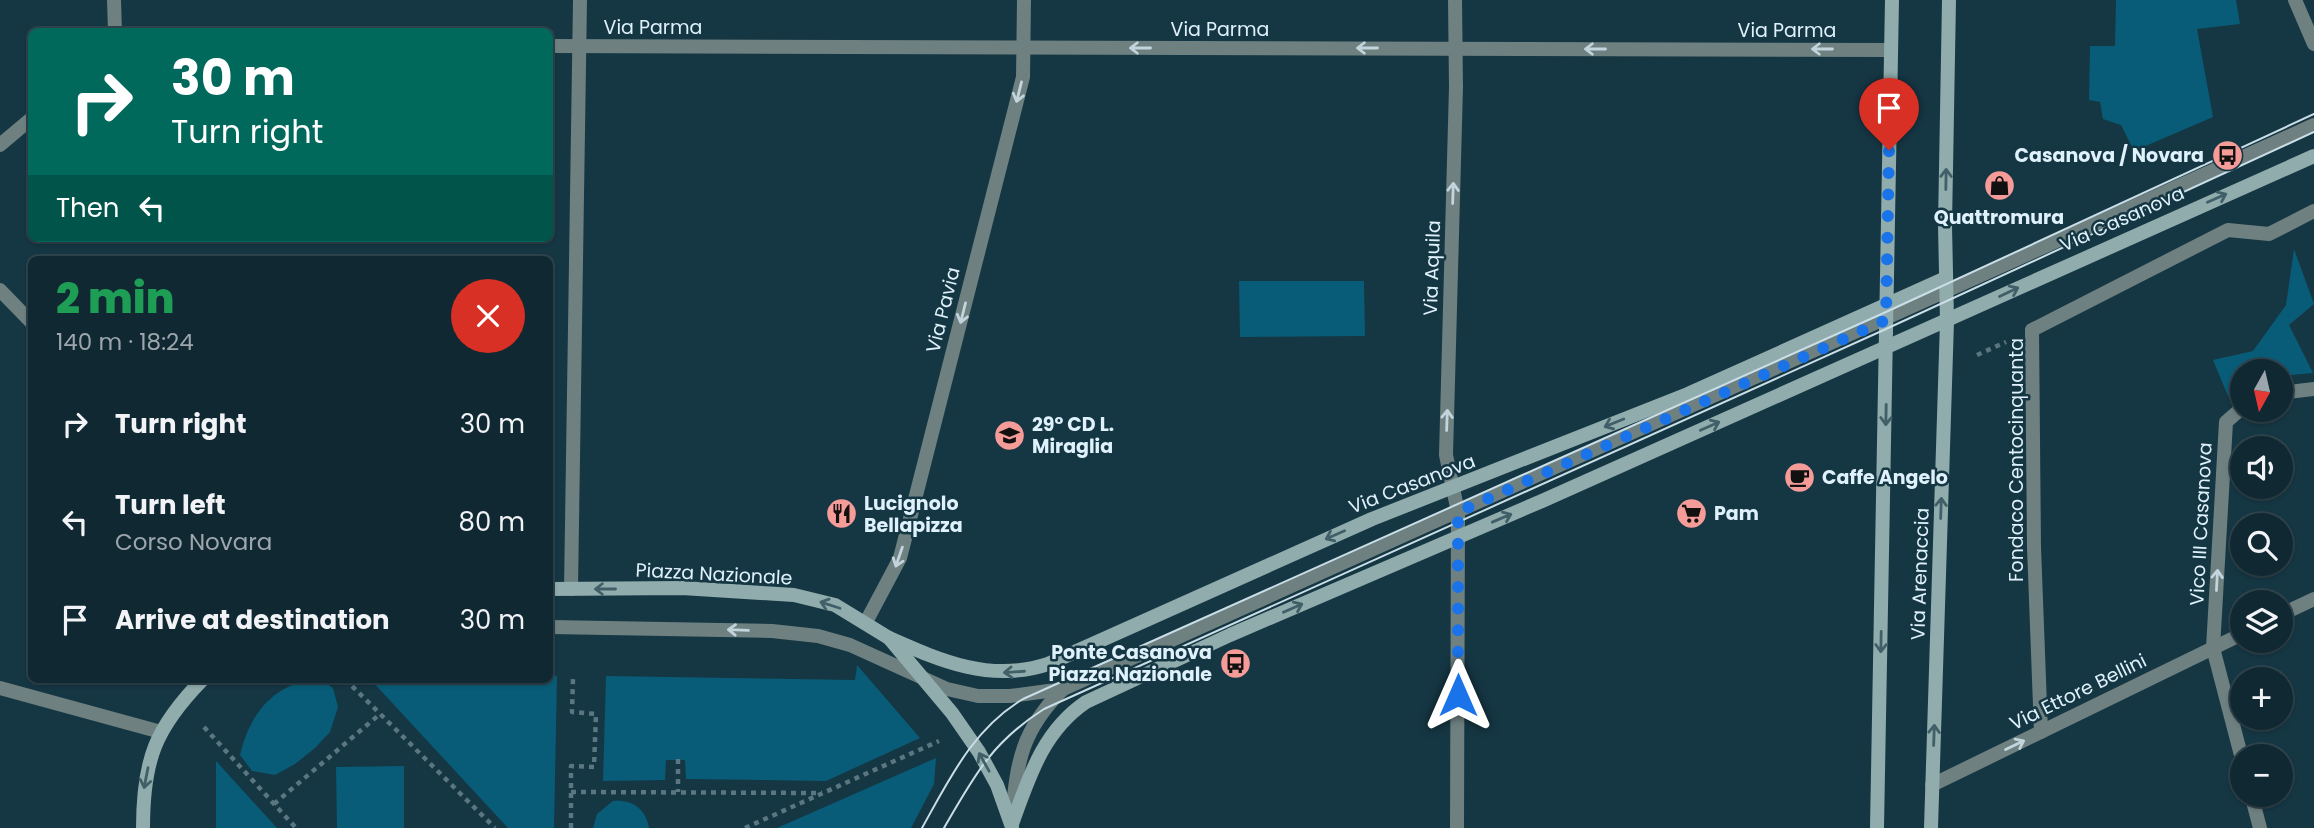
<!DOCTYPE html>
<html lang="en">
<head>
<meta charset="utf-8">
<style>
	:root { --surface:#102832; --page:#19303a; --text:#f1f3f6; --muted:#9ca6ac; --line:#30444d }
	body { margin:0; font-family:Poppins,sans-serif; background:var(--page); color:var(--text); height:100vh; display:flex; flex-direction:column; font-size:26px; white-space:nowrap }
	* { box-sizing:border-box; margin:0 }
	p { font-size:23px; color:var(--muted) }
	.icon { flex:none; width:38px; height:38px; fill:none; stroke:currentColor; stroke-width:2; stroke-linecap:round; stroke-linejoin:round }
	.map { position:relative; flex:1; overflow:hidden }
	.side { position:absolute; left:28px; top:256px; width:525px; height:427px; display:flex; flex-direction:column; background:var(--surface); border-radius:10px; box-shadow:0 2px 5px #0004,0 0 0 2px var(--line) }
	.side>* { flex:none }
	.top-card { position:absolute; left:28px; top:28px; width:525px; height:214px; border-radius:10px; box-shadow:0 2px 5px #0004,0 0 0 2px var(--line); background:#00695c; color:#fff; overflow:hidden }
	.needle { width:46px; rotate:188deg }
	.tools { position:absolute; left:2230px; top:359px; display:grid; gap:14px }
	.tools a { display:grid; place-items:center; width:63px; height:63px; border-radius:50%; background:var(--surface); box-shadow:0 2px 5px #0004,0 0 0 2px var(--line); font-size:35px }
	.pin { position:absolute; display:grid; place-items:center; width:60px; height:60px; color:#fff; margin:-72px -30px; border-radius:50% 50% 50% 0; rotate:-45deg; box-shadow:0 0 7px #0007 }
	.pin .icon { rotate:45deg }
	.me { position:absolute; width:77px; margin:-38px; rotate:0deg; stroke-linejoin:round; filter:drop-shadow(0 0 5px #0008) }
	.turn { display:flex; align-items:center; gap:24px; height:147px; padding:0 28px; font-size:32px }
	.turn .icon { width:91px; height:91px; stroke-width:2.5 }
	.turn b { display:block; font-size:49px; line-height:60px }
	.then { display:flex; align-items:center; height:66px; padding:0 28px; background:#0003; gap:14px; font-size:26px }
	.round { display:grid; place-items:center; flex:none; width:74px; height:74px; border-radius:37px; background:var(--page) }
	.overview { display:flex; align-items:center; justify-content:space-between; height:119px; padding:0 28px }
	h1 { font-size:42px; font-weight:800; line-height:52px; color:#1e9e55 }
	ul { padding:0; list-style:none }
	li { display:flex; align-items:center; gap:21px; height:98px; padding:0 28px }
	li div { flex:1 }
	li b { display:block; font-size:26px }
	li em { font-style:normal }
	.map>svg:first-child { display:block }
</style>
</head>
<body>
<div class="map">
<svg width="2314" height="828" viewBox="0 0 2314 828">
	<rect width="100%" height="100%" fill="#153643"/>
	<g fill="#095c77">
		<path d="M2116,0H2236L2240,24L2197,29L2213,117L2134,151L2121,125L2103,119L2100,102L2089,100L2090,46H2115Z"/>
		<path d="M2294,249L2314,304L2289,325L2313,373L2280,376V371H2242V389L2228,396L2213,360L2253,351L2286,305Z"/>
		<path d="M1239,281H1364L1365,336L1240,337Z"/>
		<path d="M857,665L920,738L826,781L686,779L685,760H666L665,780L603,781L606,676L855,680Z"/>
		<path d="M550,675L557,676L554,828H508L370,679H550Z"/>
		<path d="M313,679H320L333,688L338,707L330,732L315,748L295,764L275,775L252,771L240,755C249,716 271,686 313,679Z"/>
		<path d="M936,758L934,784L911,828H777Z"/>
		<path d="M216,761L277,828H216Z"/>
		<path d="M404,766V828H337L336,767Z"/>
		<path d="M613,801C632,799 646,809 649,828H593L597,814Z"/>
	</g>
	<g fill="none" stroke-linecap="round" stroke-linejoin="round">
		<g stroke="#5a7681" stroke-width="4.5" stroke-dasharray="5 5" stroke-linecap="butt">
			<path d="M1977,355L2006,342"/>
			<path d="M345,679L495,828"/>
			<path d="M204,727L296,828"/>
			<path d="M678,759V792"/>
			<path d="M571,792L822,793"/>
			<path d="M274,804L380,714"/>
			<path d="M571,828V766L594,767L596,714L572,712L573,678"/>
			<path d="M745,828L939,741"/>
		</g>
		<g stroke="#6e8080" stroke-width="14">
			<path d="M2295,0L2314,44"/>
			<path d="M2280,393L2314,389"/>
			<path d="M2242,408L2226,422L2213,648L2242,759"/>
			<path d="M2034,547L2032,330L2228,230L2269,234L2314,211"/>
			<path d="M550,627L772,631L818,636L850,645L947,689L978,696H1010L1063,689L2314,125"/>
			<path d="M2251,794L2260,828"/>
			<path d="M1012,817C1017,760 1022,730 1063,689"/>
		</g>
		<path stroke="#6e8080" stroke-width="14" d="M2034,547L2041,732"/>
		<g stroke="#6e8080" stroke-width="14">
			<path d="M114,0L115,32"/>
			<path d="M1455,0L1456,87L1446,455L1458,512L1457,828"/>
			<path d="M550,46L1891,50"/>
			<path d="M0,145L32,118"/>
			<path d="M0,290L32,323"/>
			<path d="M571,589L580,0"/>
			<path d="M2280,615L2314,599"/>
			<path d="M866,622L900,558L1023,77L1024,0"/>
			<path d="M0,688L161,732"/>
			<path d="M1932,785L2242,634"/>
		</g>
		<g stroke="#90acac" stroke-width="14">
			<path d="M550,589L682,588L794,595L835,605L889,638L952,713L979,752L997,785L1012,827"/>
			<path d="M889,638C941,661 991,683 1048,664L1372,519L1688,394L1946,278"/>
			<path d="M1012,824C1029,777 1043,731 1086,702L1230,635L1542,501L2314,156"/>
			<path d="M143,828C143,760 155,728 203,679"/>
			<path d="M1877,828C1883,552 1886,276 1892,0"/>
			<path d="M1931,828L1947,321L1945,225L1949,0"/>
		</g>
		<g stroke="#cadee7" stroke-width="2">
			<path d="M922,828C950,778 973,729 1023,699L1886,312L2314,114"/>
			<path d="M944,828C974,776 992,742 1044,709L1886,329L2314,132"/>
		</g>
	</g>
	<defs><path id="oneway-shaft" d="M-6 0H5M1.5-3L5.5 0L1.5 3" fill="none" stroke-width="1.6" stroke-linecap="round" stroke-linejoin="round" transform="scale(1.75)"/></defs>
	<g stroke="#c3d5dc">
		<use href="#oneway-shaft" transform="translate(1140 48) rotate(-180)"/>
		<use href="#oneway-shaft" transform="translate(1367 48) rotate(-180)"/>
		<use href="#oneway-shaft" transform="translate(1595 49) rotate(-180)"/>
		<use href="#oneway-shaft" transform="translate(1822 49) rotate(-180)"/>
		<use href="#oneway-shaft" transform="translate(1019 92) rotate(104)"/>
		<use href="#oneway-shaft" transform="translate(1453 193) rotate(-88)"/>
		<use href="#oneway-shaft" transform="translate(963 313) rotate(104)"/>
		<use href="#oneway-shaft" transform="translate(1447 420) rotate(-88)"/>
		<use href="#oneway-shaft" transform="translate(899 557) rotate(109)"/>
		<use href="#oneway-shaft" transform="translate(2217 580) rotate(-87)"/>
		<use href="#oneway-shaft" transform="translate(738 630) rotate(-178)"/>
		<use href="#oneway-shaft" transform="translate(2015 745) rotate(-26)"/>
	</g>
	<g stroke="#405f68">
		<use href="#oneway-shaft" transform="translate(1946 179) rotate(-89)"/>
		<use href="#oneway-shaft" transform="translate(2217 198) rotate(-24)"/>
		<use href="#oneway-shaft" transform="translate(2009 292) rotate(-25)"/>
		<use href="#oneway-shaft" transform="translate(1886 415) rotate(91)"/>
		<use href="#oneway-shaft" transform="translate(1614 423) rotate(158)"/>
		<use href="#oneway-shaft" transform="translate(1710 426) rotate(-24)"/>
		<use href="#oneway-shaft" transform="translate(1941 508) rotate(-88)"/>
		<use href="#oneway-shaft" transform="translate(1502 518) rotate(-23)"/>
		<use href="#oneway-shaft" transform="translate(1335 535) rotate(156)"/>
		<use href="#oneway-shaft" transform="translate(605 589) rotate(180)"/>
		<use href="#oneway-shaft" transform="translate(830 605) rotate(-162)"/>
		<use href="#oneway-shaft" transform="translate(1293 608) rotate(-24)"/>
		<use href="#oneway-shaft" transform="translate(1881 642) rotate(91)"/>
		<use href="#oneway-shaft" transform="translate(1014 672) rotate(176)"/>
		<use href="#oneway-shaft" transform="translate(1934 735) rotate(-88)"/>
		<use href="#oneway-shaft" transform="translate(984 762) rotate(-119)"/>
		<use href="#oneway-shaft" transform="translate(146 778) rotate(101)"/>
	</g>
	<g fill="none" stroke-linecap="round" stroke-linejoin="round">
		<path stroke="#1a73e8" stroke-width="12" stroke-dasharray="0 21.6" d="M1458,695V512L1886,320L1889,150"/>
	</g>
	<defs>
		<symbol id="bus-disc" viewBox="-11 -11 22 22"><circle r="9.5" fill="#f59b98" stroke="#153643"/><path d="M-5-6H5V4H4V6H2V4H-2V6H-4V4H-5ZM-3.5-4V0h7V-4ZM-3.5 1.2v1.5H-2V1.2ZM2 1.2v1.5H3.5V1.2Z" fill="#111"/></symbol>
		<symbol id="shop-disc" viewBox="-11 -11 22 22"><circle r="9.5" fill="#f59b98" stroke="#153643"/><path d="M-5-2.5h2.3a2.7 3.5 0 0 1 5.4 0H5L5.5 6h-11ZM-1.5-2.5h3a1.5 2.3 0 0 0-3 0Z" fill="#111"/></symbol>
		<symbol id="school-disc" viewBox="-11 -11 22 22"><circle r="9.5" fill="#f59b98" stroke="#153643"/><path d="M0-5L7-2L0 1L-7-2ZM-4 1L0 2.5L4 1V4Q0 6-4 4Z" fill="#111"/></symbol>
		<symbol id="cafe-disc" viewBox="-11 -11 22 22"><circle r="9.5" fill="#f59b98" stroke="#153643"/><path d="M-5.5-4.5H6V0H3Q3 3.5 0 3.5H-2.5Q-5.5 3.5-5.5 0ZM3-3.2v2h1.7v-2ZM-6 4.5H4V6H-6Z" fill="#111"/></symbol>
		<symbol id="supermarket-disc" viewBox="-11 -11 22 22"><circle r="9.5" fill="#f59b98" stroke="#153643"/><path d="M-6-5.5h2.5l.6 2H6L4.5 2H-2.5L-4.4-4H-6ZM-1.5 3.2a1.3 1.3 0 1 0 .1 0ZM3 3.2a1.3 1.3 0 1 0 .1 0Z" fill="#111"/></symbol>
		<symbol id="restaurant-disc" viewBox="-11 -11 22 22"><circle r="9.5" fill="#f59b98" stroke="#153643"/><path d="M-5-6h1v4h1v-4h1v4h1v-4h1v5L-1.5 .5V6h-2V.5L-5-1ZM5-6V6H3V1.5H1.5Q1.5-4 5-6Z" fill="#111"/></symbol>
	</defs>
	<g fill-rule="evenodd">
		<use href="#bus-disc" x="2210" y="138" width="35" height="35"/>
		<use href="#shop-disc" x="1982" y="168" width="35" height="35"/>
		<use href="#school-disc" x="992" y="418" width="35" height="35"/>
		<use href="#cafe-disc" x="1782" y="460" width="35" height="35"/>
		<use href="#supermarket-disc" x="1674" y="496" width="35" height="35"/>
		<use href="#restaurant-disc" x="824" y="496" width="35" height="35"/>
		<use href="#bus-disc" x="1218" y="646" width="35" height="35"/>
	</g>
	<g text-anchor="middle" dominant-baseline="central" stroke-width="5" stroke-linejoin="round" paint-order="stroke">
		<g font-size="19" fill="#dff1fa" stroke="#153643">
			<text x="653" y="27">Via Parma</text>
			<text x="1220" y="29">Via Parma</text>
			<text x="1787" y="30">Via Parma</text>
			<text transform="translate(2122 219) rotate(-24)">Via Casanova</text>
			<text transform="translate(1432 268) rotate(-88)">Via Aquila</text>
			<text transform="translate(943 310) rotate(-76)">Via Pavia</text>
			<text transform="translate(2016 460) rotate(-90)">Fondaco Centocinquanta</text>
			<text transform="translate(1412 484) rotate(-21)">Via Casanova</text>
			<text transform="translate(2201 524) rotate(-87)">Vico III Casanova</text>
			<text transform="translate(714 574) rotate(3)">Piazza Nazionale</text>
			<text transform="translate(1920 574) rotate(-88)">Via Arenaccia</text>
			<text transform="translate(2078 692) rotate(-26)">Via Ettore Bellini</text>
		</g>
		<g font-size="19" font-weight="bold" fill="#dff1fa" stroke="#153643" text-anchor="start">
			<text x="2204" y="155" text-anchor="end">Casanova / Novara</text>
			<text x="1999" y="217" text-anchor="middle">Quattromura</text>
			<text x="1032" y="424">29° CD L.<tspan x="1032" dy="22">Miraglia</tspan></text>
			<text x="1822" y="477">Caffe Angelo</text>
			<text x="864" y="503">Lucignolo<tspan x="864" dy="22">Bellapizza</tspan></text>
			<text x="1714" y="513">Pam</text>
			<text x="1212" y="652" text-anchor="end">Ponte Casanova<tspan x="1212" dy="22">Piazza Nazionale</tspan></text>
		</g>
	</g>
</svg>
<div class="tools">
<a><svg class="needle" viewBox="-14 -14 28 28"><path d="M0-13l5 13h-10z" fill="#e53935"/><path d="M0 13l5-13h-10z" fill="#9ca6ac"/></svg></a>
<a><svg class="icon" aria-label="sound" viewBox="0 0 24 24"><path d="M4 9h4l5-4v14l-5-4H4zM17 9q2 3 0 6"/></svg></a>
<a><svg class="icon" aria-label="search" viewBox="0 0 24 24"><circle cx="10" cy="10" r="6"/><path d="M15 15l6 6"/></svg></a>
<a><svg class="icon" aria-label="layers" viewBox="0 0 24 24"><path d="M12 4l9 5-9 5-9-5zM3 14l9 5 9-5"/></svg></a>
<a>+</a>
<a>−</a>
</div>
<div class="pin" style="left:1889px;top:150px;background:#d93025"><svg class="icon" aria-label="arrive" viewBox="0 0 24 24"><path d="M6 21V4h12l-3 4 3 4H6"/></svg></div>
<svg class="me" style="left:1458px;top:695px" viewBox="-20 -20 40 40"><path d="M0-17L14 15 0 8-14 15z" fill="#1a73e8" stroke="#fff" stroke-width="4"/></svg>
<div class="top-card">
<div class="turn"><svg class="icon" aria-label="right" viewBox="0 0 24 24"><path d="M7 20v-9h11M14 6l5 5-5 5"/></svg><div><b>30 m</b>Turn right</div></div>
<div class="then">Then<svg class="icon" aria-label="left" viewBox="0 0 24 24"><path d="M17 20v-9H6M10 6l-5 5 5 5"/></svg></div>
</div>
<section class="side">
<div class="overview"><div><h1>2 min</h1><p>140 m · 18:24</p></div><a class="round" style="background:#d93025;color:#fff"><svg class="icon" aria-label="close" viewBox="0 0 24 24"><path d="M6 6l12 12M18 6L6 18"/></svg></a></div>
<ul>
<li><svg class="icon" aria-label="right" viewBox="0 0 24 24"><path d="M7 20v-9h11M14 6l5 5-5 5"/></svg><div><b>Turn right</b></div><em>30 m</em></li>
<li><svg class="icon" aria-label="left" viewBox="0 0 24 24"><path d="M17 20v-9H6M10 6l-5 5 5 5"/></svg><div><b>Turn left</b><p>Corso Novara</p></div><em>80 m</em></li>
<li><svg class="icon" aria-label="arrive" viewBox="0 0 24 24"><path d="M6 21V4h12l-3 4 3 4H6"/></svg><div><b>Arrive at destination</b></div><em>30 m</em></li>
</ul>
</section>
</div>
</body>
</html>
